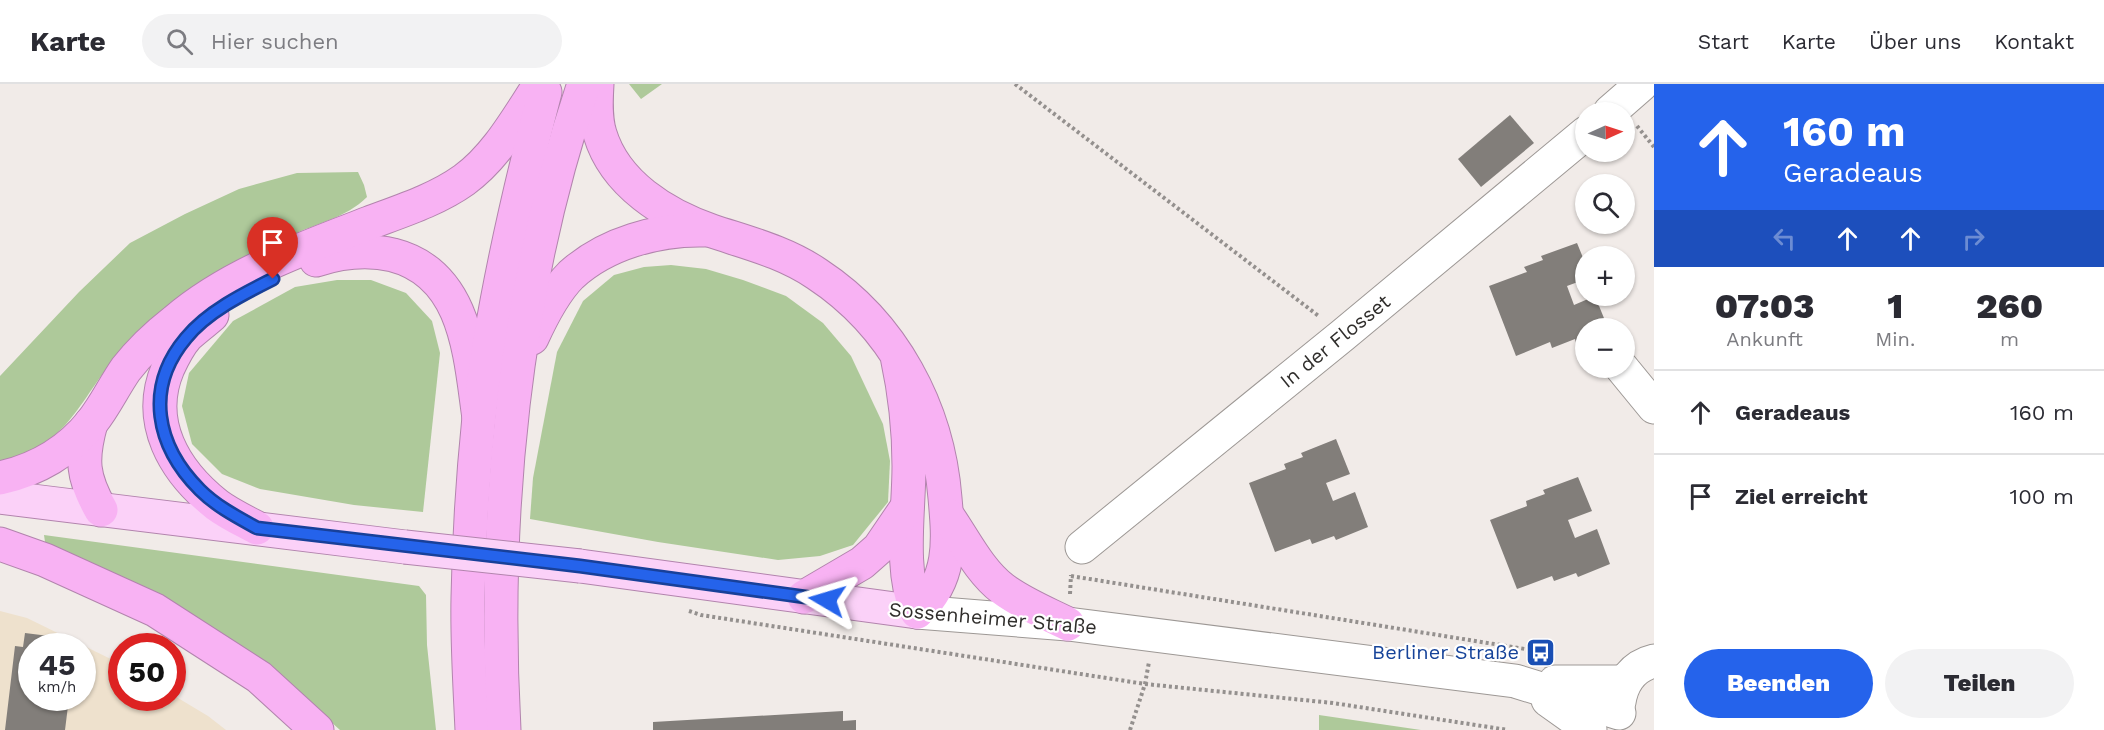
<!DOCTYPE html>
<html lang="de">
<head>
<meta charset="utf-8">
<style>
	:root { --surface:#fff; --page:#f2f2f3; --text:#2b2b33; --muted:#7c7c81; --line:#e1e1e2; --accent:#2563eb }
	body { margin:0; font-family:"Work Sans",sans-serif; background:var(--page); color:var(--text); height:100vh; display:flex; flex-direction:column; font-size:22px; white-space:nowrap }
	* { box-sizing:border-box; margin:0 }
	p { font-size:20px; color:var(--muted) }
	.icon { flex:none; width:33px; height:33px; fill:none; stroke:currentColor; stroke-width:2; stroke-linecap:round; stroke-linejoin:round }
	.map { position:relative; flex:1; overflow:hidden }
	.side { display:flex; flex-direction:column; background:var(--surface); width:450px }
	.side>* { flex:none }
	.hud { background:#2563eb; color:#fff; overflow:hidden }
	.needle { width:39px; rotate:87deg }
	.controls { position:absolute; left:1575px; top:18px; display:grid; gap:12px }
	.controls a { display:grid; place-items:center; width:60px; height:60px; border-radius:50%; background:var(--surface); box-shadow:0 2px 4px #0004; font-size:30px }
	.speed { position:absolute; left:18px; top:549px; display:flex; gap:12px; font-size:30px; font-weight:700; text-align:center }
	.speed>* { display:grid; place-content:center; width:78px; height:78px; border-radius:50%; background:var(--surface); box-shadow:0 2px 4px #0004; line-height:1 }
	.speed small { font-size:15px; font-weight:400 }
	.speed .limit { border:9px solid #d22; background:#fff; color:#111 }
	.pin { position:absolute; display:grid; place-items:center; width:51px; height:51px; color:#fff; margin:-62px -26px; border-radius:50% 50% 50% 0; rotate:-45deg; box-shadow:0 0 6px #0007 }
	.pin .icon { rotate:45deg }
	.me { position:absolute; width:66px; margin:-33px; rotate:277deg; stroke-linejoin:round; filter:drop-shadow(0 0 4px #0008) }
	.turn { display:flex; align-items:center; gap:21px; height:126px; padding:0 30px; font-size:27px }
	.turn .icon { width:78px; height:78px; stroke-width:2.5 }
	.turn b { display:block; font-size:42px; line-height:51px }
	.lanes { display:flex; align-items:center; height:57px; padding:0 30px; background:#0003; justify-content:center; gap:30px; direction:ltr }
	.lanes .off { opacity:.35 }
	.eta { display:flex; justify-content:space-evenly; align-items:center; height:102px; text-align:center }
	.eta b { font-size:36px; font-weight:800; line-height:42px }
	.cta { display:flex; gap:12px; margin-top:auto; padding:12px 30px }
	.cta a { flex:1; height:69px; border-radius:36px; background:var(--accent); color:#fff; font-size:24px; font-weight:800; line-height:69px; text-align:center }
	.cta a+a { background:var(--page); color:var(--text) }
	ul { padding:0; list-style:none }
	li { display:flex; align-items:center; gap:18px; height:84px; padding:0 30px; border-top:2px solid var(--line) }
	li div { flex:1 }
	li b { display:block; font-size:22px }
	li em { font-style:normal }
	header { display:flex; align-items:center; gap:36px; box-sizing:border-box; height:84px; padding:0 30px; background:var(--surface); border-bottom:2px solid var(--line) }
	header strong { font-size:28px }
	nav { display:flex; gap:33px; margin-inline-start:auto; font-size:21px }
	.search { width:420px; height:54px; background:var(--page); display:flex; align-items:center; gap:15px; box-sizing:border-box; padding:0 21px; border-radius:33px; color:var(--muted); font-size:22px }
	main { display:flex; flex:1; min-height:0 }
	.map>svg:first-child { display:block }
</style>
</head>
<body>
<header>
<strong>Karte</strong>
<div class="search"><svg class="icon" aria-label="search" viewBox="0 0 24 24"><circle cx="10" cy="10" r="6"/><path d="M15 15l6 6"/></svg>Hier suchen</div>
<nav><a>Start</a><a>Karte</a><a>Über uns</a><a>Kontakt</a></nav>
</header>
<main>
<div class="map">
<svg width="1654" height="646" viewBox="0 0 1654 646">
	<rect width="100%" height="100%" fill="#f1ebe8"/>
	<path fill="#eee1cd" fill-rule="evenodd" d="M0,527L27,534L121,580L122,614H172L173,611L208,632L226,646H0ZM32,562H82V614H32Z"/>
	<g fill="#aec99a">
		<path d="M629,0H662L641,15Z"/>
		<path d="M358,88L364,101L367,113C346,134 316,139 290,152C264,165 238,178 213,192C203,198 194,207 184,215C168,228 151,242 135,255C82,298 79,361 0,378V292L79,208L130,159L185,130L239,105L297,89Z"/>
		<path d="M671,181L706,185L743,196L786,212L823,239L851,272L883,340L890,377L888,418L853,461L820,472L778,476L658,458L530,435L533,394L557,268L583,217L614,191L644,183Z"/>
		<path d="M337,196H371L406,209L432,237L440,269L423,428L354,421L260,405L222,390L192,360L182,322L189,289L233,237L295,203Z"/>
		<path d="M44,451L419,502L426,511L427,561L436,646H340L267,580L46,465Z"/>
		<path d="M1319,631L1421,646H1319Z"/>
	</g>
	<g fill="#827e7a">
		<path d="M1510,31L1534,59L1481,103L1458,75Z"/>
		<path d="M1577,159L1586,181V195L1567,202L1574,221L1595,212L1608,244H1586V255L1576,259L1575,255L1552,264L1550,258L1516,272L1489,202L1527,188L1524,183L1543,176L1541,172Z"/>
		<path d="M1336,355L1350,390L1326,399L1333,417L1355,408L1368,443L1336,456L1334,452L1312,460L1310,455L1275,468L1249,399L1286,385L1284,380L1303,373L1301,369Z"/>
		<path d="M1578,393L1592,427L1568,436L1575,454L1597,445L1610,480L1578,493L1576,489L1554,497L1552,492L1517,505L1490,436L1527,422L1526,417L1545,410L1543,406Z"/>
		<path d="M25,549L49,552L48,562H32V614H69L65,646H5L15,562L23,563Z"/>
		<path d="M843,627V637L856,636V646H653V638Z"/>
	</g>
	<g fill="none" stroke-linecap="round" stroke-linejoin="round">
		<defs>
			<g id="minor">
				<path d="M1610,28L1642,0"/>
				<path d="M1622,284L1654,323"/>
				<path d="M1082,463L1343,251L1586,49"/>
				<path d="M917,528L1068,540L1515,597L1619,629"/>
				<path d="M1555,598H1625"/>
				<path d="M1548,616L1590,646"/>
				<path d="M1619,618C1622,598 1633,582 1654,577"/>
			</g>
			<g id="major">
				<path d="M0,413L405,463"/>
				<path d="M580,482L917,528"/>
			</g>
			<g id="highway">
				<path d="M597,0C596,16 595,34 600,50C615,100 665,131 712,147C748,159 785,168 817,190C893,240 938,324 945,414C949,458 952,495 917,528C899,485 909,428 909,382C909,344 905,309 897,272"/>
				<path d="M316,176C341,168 367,165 393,171C467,190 470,272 479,334"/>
				<path d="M212,231C204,238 195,245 187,252C179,261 173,273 168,284C145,338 174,387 217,421C229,430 244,437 257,444"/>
				<path d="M532,254C542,232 554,208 571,191C606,159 658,145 704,146"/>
				<path d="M91,339C81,375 82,393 101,426"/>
				<path d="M0,394C36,386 69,367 92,338C105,322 114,302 126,285C140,267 157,251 175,237C230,190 302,165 369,139C401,127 436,116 464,96C497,72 518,33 540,0"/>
				<path d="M947,431C964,455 979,487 1003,505C1023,520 1046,529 1068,540"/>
				<path d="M0,460L45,476L155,526L259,593L317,646"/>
				<path d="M804,513L862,479L879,464L907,423"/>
				<path d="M472,646C470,602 467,558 468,514C469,454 473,392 479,333C492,223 517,114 545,8"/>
				<path d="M504,646C492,430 514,206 584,0"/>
			</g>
		</defs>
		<use href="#minor" stroke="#9d9895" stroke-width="35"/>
		<use href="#major" stroke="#b284ad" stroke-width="35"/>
		<use href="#highway" stroke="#b284ad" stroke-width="35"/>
		<g stroke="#94908e" stroke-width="4" stroke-dasharray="3 3" stroke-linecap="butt">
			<path d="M1015,0L1320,233"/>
			<path d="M1637,42L1654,63"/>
			<path d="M1071,492L1550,569"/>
			<path d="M1070,510L1071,491"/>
			<path d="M689,527L701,531L1145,600L1333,619L1508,646"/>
			<path d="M1130,646L1145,600L1149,578"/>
		</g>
		<use href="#minor" stroke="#fff" stroke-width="33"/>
		<use href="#major" stroke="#fbd1f8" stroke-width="33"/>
		<use href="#highway" stroke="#f8b2f3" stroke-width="33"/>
		<defs>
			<path id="major-bridge" d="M405,463L580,482"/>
		</defs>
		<use href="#major-bridge" stroke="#b284ad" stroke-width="35" stroke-linecap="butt"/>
		<use href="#major-bridge" stroke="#fbd1f8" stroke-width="33"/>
	</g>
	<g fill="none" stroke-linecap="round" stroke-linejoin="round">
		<defs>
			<path id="route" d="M273,195C243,210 207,228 186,254C144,304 156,362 200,406C216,422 237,433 257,444L580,482L827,516"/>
		</defs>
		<use href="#route" stroke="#184099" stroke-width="15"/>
		<use href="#route" stroke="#2563eb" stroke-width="10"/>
	</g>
	<defs>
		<symbol id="bus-square" viewBox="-11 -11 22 22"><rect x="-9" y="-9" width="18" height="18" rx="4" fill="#1a4fb4" stroke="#fff"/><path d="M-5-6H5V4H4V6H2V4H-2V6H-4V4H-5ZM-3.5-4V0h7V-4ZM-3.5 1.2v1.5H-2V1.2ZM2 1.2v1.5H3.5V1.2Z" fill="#fff"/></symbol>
	</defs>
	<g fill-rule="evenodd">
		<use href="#bus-square" x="1524" y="552" width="33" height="33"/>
	</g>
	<g text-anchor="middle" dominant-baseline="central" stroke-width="4.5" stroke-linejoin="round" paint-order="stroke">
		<g font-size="20" fill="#302e2c" stroke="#fff">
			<text transform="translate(1335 257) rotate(-39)">In der Flosset</text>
			<text transform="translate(993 534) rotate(5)">Sossenheimer Straße</text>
		</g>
		<g font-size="20" fill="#164399" stroke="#fff" text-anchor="end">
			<text x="1519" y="568">Berliner Straße</text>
		</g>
	</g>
</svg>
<div class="controls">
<a><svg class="needle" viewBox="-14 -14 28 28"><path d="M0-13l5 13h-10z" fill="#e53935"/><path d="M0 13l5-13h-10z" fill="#7c7c81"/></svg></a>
<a><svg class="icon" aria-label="search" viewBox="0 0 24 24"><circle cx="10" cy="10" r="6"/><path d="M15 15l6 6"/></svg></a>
<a>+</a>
<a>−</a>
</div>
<div class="speed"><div>45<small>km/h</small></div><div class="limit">50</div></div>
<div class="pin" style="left:273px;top:195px;background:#d93025"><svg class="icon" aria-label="arrive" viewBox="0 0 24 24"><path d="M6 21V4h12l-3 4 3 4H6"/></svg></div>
<svg class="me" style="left:827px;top:516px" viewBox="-20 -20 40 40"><path d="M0-17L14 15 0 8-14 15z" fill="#2563eb" stroke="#fff" stroke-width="4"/></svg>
</div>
<section class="side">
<div class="hud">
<div class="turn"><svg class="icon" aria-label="ahead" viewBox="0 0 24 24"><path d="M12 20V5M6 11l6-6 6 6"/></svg><div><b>160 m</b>Geradeaus</div></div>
<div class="lanes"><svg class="icon off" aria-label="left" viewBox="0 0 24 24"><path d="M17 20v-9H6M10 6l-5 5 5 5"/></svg><svg class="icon" aria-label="ahead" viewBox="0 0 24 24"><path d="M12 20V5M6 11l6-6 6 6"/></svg><svg class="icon" aria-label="ahead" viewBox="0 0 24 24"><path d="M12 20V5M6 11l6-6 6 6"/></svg><svg class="icon off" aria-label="right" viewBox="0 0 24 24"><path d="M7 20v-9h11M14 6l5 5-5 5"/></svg></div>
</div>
<div class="eta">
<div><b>07:03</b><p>Ankunft</p></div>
<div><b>1</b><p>Min.</p></div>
<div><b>260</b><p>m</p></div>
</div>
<ul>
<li><svg class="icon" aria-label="ahead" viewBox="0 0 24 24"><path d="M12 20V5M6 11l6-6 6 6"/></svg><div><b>Geradeaus</b></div><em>160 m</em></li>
<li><svg class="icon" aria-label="arrive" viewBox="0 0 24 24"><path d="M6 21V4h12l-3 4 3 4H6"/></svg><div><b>Ziel erreicht</b></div><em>100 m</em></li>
</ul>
<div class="cta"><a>Beenden</a><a>Teilen</a></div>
</section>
</main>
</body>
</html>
